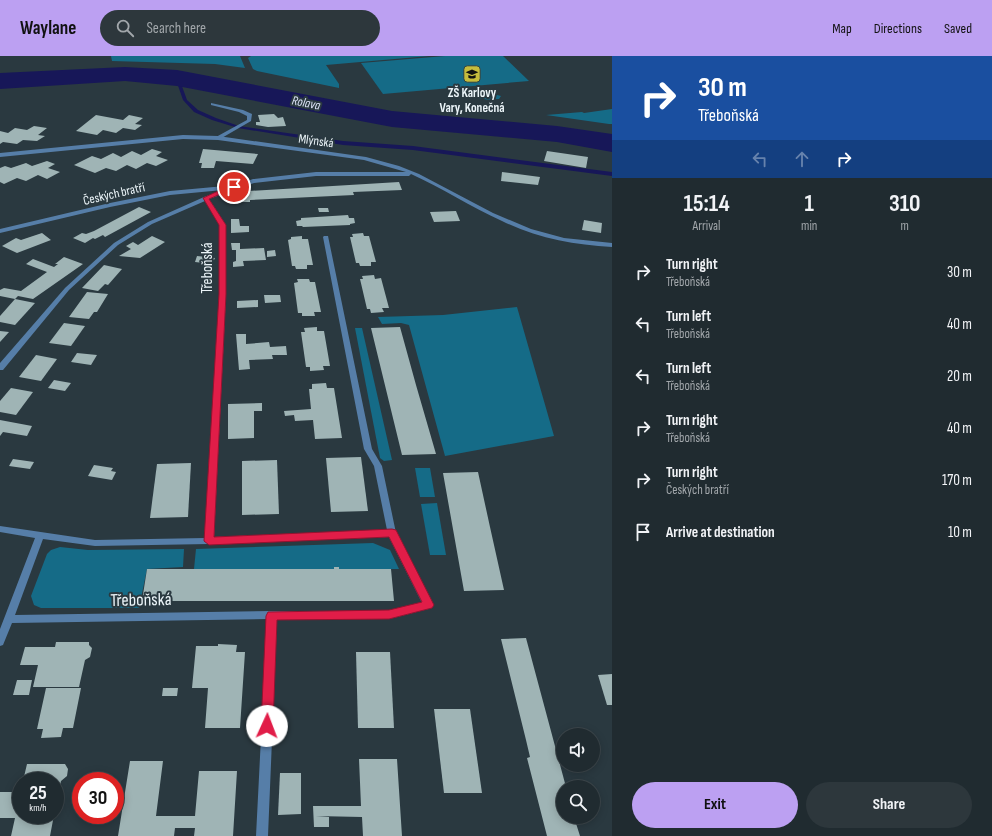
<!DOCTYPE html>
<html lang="en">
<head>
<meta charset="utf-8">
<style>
	:root { --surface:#202b30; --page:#2d373c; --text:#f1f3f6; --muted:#a2a7ab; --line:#3d474c; --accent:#bca0f2 }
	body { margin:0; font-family:"Sofia Sans Condensed",sans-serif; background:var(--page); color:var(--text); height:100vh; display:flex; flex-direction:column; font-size:15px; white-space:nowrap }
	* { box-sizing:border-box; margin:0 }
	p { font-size:13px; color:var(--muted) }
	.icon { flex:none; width:22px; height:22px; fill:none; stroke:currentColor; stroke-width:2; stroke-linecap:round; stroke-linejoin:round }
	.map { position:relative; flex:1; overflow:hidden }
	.details { display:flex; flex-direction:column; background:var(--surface); width:380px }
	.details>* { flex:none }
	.top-card { background:#1a4fa0; color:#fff; overflow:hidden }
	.buttons { position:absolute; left:556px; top:672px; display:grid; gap:8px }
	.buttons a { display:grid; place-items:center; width:44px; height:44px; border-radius:50%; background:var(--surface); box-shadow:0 2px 10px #0003,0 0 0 1px var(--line); font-size:20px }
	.speed { position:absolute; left:12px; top:716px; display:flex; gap:8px; font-size:20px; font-weight:700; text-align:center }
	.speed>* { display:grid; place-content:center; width:52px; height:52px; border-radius:50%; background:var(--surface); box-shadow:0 2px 10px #0003,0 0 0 1px var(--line); line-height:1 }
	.speed small { font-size:10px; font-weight:400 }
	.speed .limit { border:6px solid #d22; background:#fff; color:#111 }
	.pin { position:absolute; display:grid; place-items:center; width:34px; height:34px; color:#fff; margin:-17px; border:2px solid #fff; border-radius:50%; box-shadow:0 1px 4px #0007 }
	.me { position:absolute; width:44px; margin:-22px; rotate:2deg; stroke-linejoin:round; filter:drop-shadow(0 0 3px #0008) }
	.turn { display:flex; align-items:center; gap:14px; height:84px; padding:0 20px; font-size:18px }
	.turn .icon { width:52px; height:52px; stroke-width:2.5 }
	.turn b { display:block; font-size:28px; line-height:34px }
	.lanes { display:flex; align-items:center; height:38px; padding:0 20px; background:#0003; justify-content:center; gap:20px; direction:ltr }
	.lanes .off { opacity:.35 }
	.eta { display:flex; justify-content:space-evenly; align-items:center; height:68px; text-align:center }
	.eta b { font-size:24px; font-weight:700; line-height:28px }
	.cta { display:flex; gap:8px; margin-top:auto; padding:8px 20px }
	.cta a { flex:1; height:46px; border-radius:24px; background:var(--accent); color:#111; font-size:16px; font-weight:700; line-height:46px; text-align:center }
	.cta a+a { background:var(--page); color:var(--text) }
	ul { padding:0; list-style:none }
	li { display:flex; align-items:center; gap:12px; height:52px; padding:0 20px }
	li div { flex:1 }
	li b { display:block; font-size:15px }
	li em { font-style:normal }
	header { display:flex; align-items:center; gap:24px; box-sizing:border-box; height:56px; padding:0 20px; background:var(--accent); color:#111 }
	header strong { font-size:19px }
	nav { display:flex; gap:22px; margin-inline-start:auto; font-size:14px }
	.search { width:280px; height:36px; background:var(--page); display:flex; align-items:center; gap:10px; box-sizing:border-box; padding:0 14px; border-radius:22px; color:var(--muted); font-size:15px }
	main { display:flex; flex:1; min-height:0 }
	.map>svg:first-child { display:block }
</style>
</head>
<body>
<header>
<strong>Waylane</strong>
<div class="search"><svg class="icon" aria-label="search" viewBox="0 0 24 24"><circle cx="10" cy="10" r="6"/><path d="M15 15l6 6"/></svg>Search here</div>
<nav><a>Map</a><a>Directions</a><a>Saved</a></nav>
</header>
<main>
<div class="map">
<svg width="612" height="780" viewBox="0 0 612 780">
	<rect width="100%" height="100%" fill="#2a3940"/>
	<g fill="#156b87">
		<path d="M111,0H240L245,12L215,8L112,5Z"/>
		<path d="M251,0H429L326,9L339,28V32L257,15L253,13L248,2Z"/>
		<path d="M445,0H503L529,25L383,38L361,7Z"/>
		<path d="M488,33L493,38L501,40L499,43C486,44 478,44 467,36Z"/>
		<path d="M612,53V68H609L546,59L582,56L584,57Z"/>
		<path d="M517,251L554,380L445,400L409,269L401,267L382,268L378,261L443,259Z"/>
		<path d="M355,272H362L392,404L384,405L380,402Z"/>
		<path d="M415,412H430L435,441H420Z"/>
		<path d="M437,447L446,499H430L421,448Z"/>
		<path d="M373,487L390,494L399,513H194L196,493Z"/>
		<path d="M60,491L88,494L184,493L183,511L147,513L139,552H41L34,549L31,540L47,498L51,494Z"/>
	</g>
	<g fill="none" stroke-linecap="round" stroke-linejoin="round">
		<path fill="#171758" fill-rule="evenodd" d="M175,21L179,22L187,44L198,54L216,62L239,70L343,85L413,90L612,116V120L413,94L343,89L238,72L212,64L194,56L183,44Z"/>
		<path fill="#171758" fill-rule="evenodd" d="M125,11L177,14L392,55L557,70L612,78V96L557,86L392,71L177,30L125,25L0,33V17Z"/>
	</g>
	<g fill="#9fb4b5">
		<path d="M274,58L278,62L283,61L286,70L268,71L256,69V66H260L258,59Z"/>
		<path d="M96,59L123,64L129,59L143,62L135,68L142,69L135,74L123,72L116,77L103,74L97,79L76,75Z"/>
		<path d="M34,70L47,72L38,79L45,80L37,85L23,84L17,88L3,86L0,88V75L8,77L15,72L27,74Z"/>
		<path d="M152,93L162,96L156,100L168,104L156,110L147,107L136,113L127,109L116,115L106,112L95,117L74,109L92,100L101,103L113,97L121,101L132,95L141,99Z"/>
		<path d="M203,93L258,98L253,108L216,105L214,112H201L202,107H199Z"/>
		<path d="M547,95L588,101L586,112L544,105Z"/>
		<path d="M47,105L55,108L48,112L60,116L47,123L38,119L26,125L17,122L4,128L0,126V112L5,110L11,112L26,107L32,110Z"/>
		<path d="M502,116L540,121L538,129L501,125Z"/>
		<path d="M399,126L402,134L353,136L354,139L250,144V146H239L238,138L249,137V135Z"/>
		<path d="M139,151L151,156L105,181L103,179L95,183L93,182L85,187L73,182L82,177L86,178L94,175Z"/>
		<path d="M318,152H328L329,156H319Z"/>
		<path d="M456,155L460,165L434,166L430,156Z"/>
		<path d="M348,159L349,162H354L355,167L350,168V169L303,171L302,170H297L296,165L301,164V162Z"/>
		<path d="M231,163H239L240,170H249V176L231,177Z"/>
		<path d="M584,164L602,167L601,177L582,174Z"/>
		<path d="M42,177L51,184L17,197L2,190L16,182L21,184Z"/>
		<path d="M363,177L364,180H369L376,206H371V210H360L359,207H356L350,181H353L352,178Z"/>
		<path d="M152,180L165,186L140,202L119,200L131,193L126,190L133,186L138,189Z"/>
		<path d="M302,180V183H308L313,209H307V213H296L295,210H292L288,184L291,183V181Z"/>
		<path d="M231,187H240V193L264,192L266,204L243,205L244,210L233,211V206L236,205V194H232Z"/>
		<path d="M275,194L276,200L267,201V195Z"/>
		<path d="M197,200L215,202L212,208L195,206Z"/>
		<path d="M64,201L83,208L33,243L18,240L15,243L0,240V234L4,232L21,235L47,216L26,208L33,203L54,211L58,208H55Z"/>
		<path d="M104,209L122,213L108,229L105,228L98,235L82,232Z"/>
		<path d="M374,219L375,223L381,222L389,252H382L384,256L371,257L370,253H367L360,223H363L362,220Z"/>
		<path d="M297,223H309L310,226H315L321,256H314L315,260H302V257H298L294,227L298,226Z"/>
		<path d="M87,236L108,238L97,256H94L89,263L69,261Z"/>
		<path d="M264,239H280L281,246L265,247Z"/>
		<path d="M15,243L35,247L15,269L0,266V260Z"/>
		<path d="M258,244V251L237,252V245Z"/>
		<path d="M64,267L85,270L71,290L49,287Z"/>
		<path d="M317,271V275H324L330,310H323L324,314L310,315V311H306L301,276H305L304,272Z"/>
		<path d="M400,271L416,329L436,398L402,399L371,272Z"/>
		<path d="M0,275L9,276L0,286Z"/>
		<path d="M236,278H246V288L269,286L270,291L286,290L287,299H272L273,303L249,304L250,313L239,314Z"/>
		<path d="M77,297L97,299L91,309L71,306Z"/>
		<path d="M36,299L57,303L41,325L19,321Z"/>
		<path d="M54,324L71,327L65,335L48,332Z"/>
		<path d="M326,327L327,332H334L342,382L315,383L313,364L295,365L294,359L285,360L284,355L311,353L309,333H312V328Z"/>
		<path d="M11,332L33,336L16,359L0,356V345Z"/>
		<path d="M262,347V355H254V382L228,383V348Z"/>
		<path d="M0,364L32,370L27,380L3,376L0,380Z"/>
		<path d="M361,401L368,455L331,456L326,402Z"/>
		<path d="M13,403L34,406L30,413L9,410Z"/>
		<path d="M277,404L279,458L242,459V405Z"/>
		<path d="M191,407L188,461L150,462L157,408Z"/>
		<path d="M94,409L113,412L111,415L116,416L112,424L88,420Z"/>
		<path d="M478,416L490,471L504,534L464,535L443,417Z"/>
		<path d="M334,511H339V513H391L394,545H142L147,513H334Z"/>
		<path d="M526,582L566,731H563V761H574L580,780H547L527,702L530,701L526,684L501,583Z"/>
		<path d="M56,586H89V589L92,592L90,601L85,604L79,631H33L38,609H20L25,591H55Z"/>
		<path d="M218,588L237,589L236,596H245L240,672H205L208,632H192L196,590H218Z"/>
		<path d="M356,596H390L394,672H358Z"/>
		<path d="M612,618V649H607L598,619Z"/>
		<path d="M17,624H32L29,639H13Z"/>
		<path d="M46,632H81L73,672H63L61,681L41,682L43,673H37Z"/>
		<path d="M163,632H178L177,640H162Z"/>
		<path d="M434,653H470L482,737H444Z"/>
		<path d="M359,703H397L402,780H363L362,761L316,760L329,761V771H314L313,750H361Z"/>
		<path d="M130,705H163L156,760H195L199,715H237L233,780H194L195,772H175L174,780H118Z"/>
		<path d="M27,708H65L68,713L67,720L61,725L56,751L55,725H23Z"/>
		<path d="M280,717H301V758L278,759Z"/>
		<path d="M0,736H21V759H54L50,780H11L15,762H0Z"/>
	</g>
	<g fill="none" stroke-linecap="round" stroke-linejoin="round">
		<path fill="#567ea8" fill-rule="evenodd" d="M211,47L243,54L252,58L251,65L220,83H216V81L247,64V60L239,56L211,49Z"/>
		<path fill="#567ea8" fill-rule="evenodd" d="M183,79L218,80L366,101L399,110L419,118L493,157L531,173L564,182L612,187V191C573,189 537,182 502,165C471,151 442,132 411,118L409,120H316L254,127L209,143L226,169V238L214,481L387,474L374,410L364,393L323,181L324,180H328L372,393L382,410L396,477L433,549L431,552L428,553L389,563H277L268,780H256L267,563L12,567L3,589L0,590V573L35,482L0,476V470L95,484L205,482L220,238V169L205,145L152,168L118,189L69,234L3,314H0V307L65,232L114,187L148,166L204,141L223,134L170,139L110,151L0,177V173L110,147L170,135L225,130L228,132L253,123L316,116H406L364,104L218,84L183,83L0,101V97ZM389,481L422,547L389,555H272L15,559L43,483L95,490L209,488Z"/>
	</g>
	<path fill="#e11d48" stroke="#92132f" d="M231,129L237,131L209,143L226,169V238L214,481L392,473L396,474L434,549L432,552L428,553L389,563L277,564L273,670L271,674L267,675L263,674L261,670L266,560L268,556L389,554L422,546L389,481L209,489L204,485L219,238V169L203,142Z"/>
	<defs>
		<symbol id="school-square" viewBox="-11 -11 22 22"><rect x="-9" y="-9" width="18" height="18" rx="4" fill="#c6bc3c" stroke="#2a3940"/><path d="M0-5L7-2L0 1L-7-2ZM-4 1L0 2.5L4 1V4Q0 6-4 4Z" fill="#111"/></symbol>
	</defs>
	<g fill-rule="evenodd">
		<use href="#school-square" x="462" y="8" width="20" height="20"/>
	</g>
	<g text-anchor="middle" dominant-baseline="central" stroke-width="4" stroke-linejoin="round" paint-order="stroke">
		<g font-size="13" font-weight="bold" fill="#ecf5f9" stroke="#2a3940">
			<text x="472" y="37">ZŠ Karlovy<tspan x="472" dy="15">Vary, Konečná</tspan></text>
		</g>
		<g font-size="13" font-style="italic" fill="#dae0f4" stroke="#2a3940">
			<text transform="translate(306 47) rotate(11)">Rolava</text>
		</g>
		<g font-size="13" fill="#ecf5f9" stroke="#2a3940">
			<text transform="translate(316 85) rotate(8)">Mlýnská</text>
			<text transform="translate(114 138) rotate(-13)">Českých bratří</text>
		</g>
		<g font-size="15" fill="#ecf5f9" stroke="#2a3940">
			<text transform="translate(207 212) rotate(-90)">Třeboňská</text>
		</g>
		<g font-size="18" fill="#ecf5f9" stroke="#2a3940">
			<text transform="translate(141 544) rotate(-1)">Třeboňská</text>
		</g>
	</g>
</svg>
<div class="buttons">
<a><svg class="icon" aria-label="sound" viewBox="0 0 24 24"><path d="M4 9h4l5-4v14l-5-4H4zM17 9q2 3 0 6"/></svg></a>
<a><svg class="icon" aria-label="search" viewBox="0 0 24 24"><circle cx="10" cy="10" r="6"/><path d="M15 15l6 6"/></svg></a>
</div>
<div class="speed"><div>25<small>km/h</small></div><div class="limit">30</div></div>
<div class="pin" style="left:234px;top:131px;background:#d93025"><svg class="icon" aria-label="arrive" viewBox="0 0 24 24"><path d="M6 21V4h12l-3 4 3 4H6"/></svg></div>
<svg class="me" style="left:267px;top:670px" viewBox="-20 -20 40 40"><circle r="19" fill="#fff"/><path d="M0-13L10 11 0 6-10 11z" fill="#e11d48"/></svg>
</div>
<section class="details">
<div class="top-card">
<div class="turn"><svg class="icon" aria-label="right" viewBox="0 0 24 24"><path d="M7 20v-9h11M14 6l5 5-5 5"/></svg><div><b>30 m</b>Třeboňská</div></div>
<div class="lanes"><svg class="icon off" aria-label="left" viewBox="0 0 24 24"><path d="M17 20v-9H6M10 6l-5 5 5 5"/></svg><svg class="icon off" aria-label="ahead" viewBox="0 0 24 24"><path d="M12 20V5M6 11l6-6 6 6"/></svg><svg class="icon" aria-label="right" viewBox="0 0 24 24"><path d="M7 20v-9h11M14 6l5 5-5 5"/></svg></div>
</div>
<div class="eta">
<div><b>15:14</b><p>Arrival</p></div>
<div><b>1</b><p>min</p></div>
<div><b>310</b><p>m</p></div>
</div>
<ul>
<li><svg class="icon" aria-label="right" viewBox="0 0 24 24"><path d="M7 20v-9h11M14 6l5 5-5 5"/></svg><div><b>Turn right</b><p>Třeboňská</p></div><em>30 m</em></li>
<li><svg class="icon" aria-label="left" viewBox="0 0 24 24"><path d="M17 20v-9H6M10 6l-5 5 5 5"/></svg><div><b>Turn left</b><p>Třeboňská</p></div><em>40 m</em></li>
<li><svg class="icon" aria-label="left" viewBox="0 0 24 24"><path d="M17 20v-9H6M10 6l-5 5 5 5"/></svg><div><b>Turn left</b><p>Třeboňská</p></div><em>20 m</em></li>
<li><svg class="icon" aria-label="right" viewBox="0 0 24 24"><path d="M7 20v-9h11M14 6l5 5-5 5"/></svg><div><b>Turn right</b><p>Třeboňská</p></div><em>40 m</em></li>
<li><svg class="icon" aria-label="right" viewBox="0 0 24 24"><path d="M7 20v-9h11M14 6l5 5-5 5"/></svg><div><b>Turn right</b><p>Českých bratří</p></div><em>170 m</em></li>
<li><svg class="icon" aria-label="arrive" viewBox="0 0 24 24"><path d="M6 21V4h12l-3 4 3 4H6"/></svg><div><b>Arrive at destination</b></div><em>10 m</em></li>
</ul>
<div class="cta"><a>Exit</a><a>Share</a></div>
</section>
</main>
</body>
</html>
